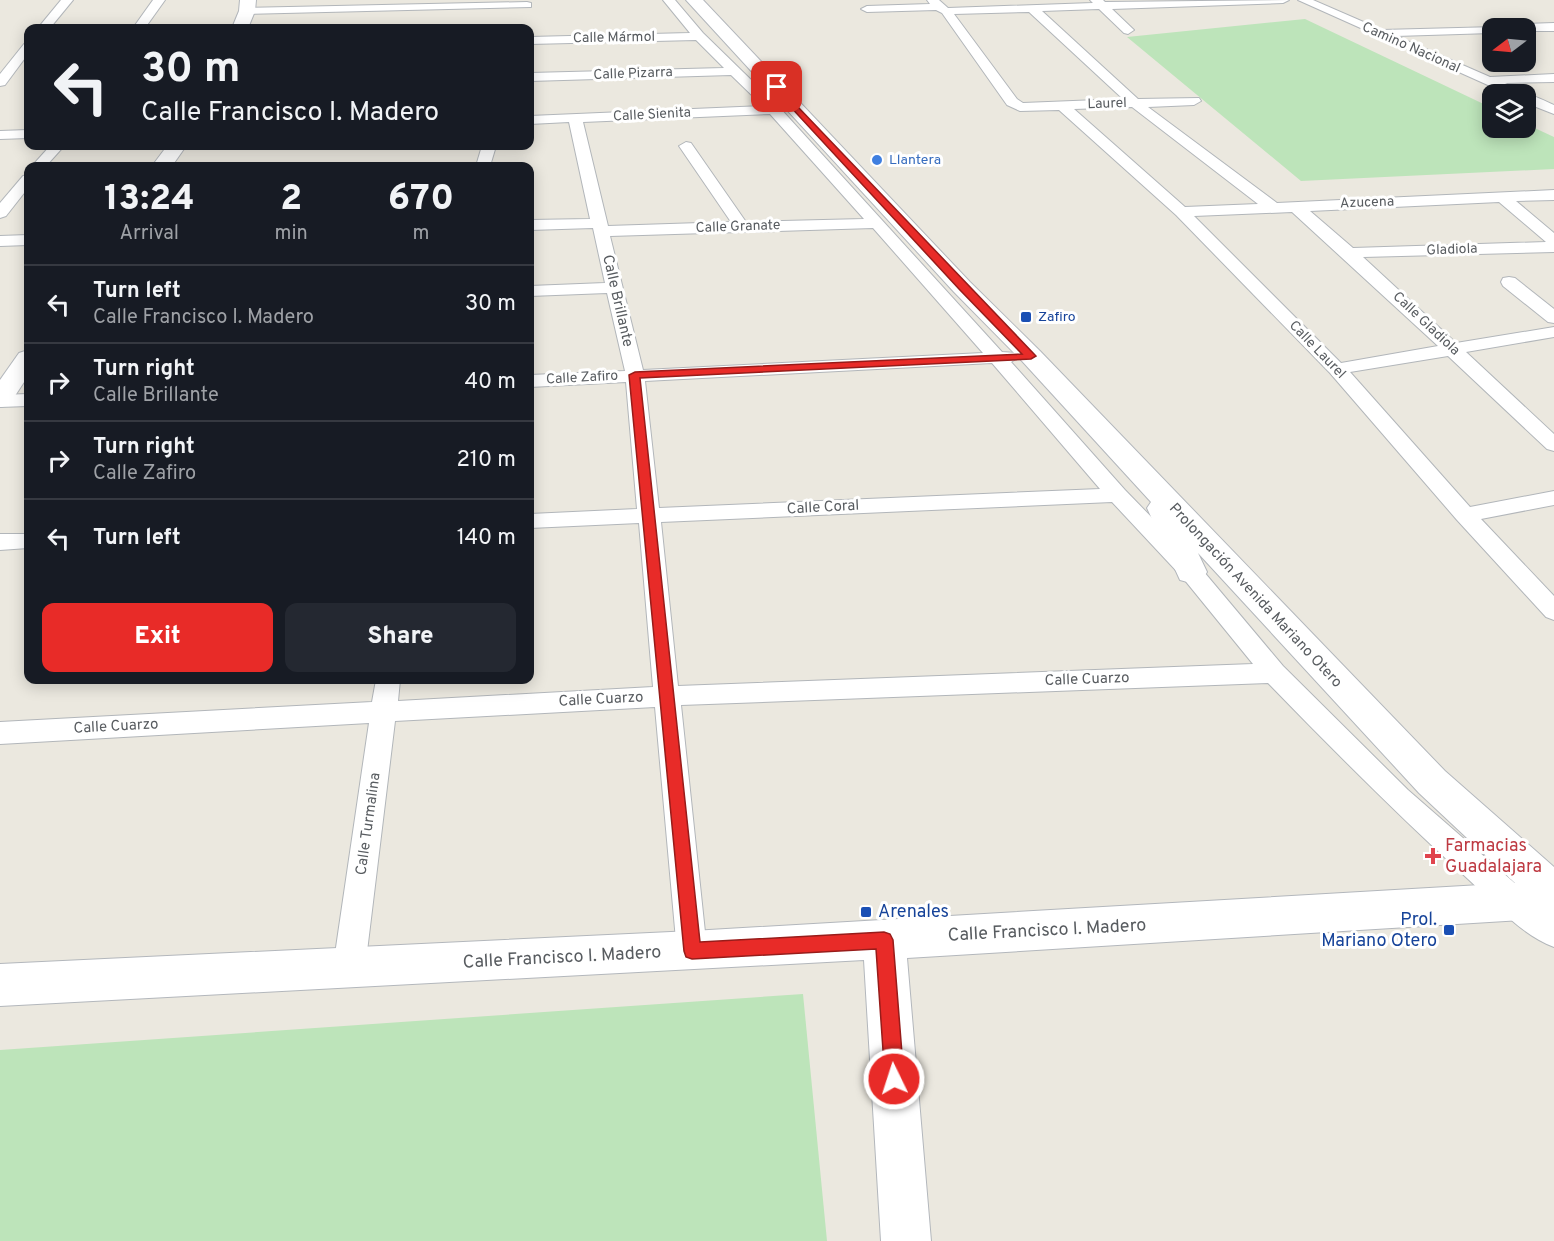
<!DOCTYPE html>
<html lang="en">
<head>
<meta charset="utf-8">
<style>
	:root { --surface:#171b24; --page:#242831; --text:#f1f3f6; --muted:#9ea1a6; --line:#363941; --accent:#e82b28 }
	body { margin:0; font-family:Overpass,sans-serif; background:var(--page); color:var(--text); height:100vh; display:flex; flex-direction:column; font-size:22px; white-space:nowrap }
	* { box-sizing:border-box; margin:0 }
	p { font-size:20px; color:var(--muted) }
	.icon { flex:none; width:33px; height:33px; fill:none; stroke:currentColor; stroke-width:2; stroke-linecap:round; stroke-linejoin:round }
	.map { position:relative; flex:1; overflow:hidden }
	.panel { position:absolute; left:24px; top:162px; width:510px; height:522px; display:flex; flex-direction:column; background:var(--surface); border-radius:12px; box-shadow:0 3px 15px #0003 }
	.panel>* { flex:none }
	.guide { position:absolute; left:24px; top:24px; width:510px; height:126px; border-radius:12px; box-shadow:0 3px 15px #0003; background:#171b24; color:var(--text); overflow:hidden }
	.needle { width:39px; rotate:254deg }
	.tools { position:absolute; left:1482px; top:18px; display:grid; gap:12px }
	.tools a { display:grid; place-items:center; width:54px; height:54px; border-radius:12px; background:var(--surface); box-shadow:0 3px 15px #0003; font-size:30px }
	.pin { position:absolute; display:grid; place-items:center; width:51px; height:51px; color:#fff; margin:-26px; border-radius:12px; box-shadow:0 3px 9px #0006 }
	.me { position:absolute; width:66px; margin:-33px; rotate:356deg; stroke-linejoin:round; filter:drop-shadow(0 0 4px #0008) }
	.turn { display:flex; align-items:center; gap:21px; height:126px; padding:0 18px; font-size:27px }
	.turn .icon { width:78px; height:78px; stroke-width:2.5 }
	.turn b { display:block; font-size:42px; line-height:51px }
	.eta { display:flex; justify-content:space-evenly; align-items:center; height:102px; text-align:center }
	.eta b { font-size:36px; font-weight:800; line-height:42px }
	.primary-button { display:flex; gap:12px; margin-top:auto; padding:12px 18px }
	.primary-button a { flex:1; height:69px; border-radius:12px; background:var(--accent); color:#fff; font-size:24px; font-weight:800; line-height:69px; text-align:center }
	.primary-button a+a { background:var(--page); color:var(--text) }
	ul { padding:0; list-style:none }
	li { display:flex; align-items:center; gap:18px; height:78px; padding:0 18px; border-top:2px solid var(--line) }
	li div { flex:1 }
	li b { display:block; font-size:22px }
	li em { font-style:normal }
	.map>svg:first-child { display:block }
</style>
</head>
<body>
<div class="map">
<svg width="1554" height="1241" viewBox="0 0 1554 1241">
	<rect width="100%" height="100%" fill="#ebe8df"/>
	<g fill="#bde4ba">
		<path d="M1305,19L1492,108V128H1526V124L1554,137V169L1301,181L1127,37Z"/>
		<path d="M803,994L827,1241H0V1050Z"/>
	</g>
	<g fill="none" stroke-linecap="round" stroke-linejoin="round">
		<defs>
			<g id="street">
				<path d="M61,0H73L50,28H38Z"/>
				<path d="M153,0H165L145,28H133Z"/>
				<path d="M663,0H675L703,33L779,107L1002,352L1017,353L1019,357L1011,362L1125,490L1199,566L1283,666L1408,790L1526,893L1554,915V947C1521,935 1493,902 1468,879C1399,816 1333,750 1268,683L681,705L707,951L703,961L692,965L681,961L677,951L655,707L395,721L365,968L360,978L349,983L338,978L333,968L369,723L0,744V722L372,702L376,680H400L398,701L653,687L639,523L530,528V514L637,509L626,382L530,387V375L625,371L607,293L530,296V286L605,283L593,228L530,230V220L590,219L569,122L530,124V116L763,106L731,75L530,81V73L724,68L696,40L530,44V37L690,33ZM770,114L864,219L746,222L691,143L686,142L679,146L731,222L608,226L583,122ZM873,228L983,353L643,370L610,236ZM992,363L1100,489L659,508L645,381ZM1112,502L1183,578L1253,664L678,686L661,522Z"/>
				<path d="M927,0H939L948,8L1093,3L1090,0H1103L1105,2L1289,0L1283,3L1112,9L1134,30L1128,34L1124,33L1099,9L1042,11L1138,99L1199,98L1201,101L1194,105L1148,107L1277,203L1554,190V200L1516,201L1554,233V252L1363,257L1456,343L1554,327V337L1466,352L1554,434V451L1547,449L1448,356L1350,372L1470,507L1554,491V505L1481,519L1554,596V620L1546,617L1457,520L1330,373L1176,215L1059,110L1020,111L1007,105L942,13L936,10L867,12L861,9L867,6L930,4ZM1029,12L1123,99L1023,103L1017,99L954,14ZM1132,107L1258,204L1185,207L1074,109ZM1499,202L1546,242L1353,248L1310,211ZM1292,212L1438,346L1341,363L1194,216Z"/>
				<path d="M1298,0H1313L1382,30L1496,27L1498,28H1492V33L1396,36L1490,77L1554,74V82L1505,83L1523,91L1524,94C1534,95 1545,101 1554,105V114L1526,103V94H1508Z"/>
				<path d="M527,2L531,3V7L247,14L241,11L247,8Z"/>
				<path d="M1554,23V31H1526V28H1515L1521,24Z"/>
				<path d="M28,43V54L5,85L0,86V74L24,44Z"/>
				<path d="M28,130V138L0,139V131Z"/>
				<path d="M50,146H64L46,166H32Z"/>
				<path d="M482,146H496L490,166H476Z"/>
				<path d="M28,175V188L6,216L0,218V203L23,176Z"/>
				<path d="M28,235V245L0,246V236Z"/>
				<path d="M1509,277L1515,278L1554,309V323L1548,322L1503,286L1501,282L1503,278Z"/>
				<path d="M28,394V406L0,407V395Z"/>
				<path d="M0,534H28V548L0,550Z"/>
			</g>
			<g id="secondary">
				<path d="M240,0H256L255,11L248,28H232L239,11Z"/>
				<path d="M686,0H703L970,282L1040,351L1445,771L1554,867V918L907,958L931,1241H881L864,960L0,1006V964L692,931L1515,883L1419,793L1198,553L1207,572L1202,580L1191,583L1180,580L1147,508L1151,502L1022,361L954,292Z"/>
				<path d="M167,146H186L172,166H152Z"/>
				<path d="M28,350V376L9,405L0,407V380L19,353Z"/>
			</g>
		</defs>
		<use href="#street" stroke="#b2b6ba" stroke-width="2"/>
		<use href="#secondary" stroke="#b3b7bc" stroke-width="2"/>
		<use href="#street" fill="#fff" fill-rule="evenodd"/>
		<use href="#secondary" fill="#fff" fill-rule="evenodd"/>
	</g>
	<path fill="#e82b28" stroke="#971c1a" stroke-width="1.5" d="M777,85L1036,356L1031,359L640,378L700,942L884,932L890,934L893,940L904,1079L901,1086L894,1088L888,1086L885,1079L876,949L692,959L686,957L684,951L629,375L635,372L1022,354L959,289L774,89Z"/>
	<circle fill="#3f7fe0" stroke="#fff" stroke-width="2" cx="877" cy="160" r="6"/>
	<g fill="#1a4fb4" stroke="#fff" stroke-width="2">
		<rect x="1020" y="311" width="12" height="12" rx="3"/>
		<rect x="860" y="906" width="12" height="12" rx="3"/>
		<rect x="1443" y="924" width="12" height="12" rx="3"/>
	</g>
	<path fill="#e0444e" stroke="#fff" stroke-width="2" d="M1430 847h6v6h6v6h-6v6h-6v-6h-6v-6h6z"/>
	<g text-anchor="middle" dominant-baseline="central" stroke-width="6" stroke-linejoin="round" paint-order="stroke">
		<g font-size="14" fill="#585c60" stroke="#fff">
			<text transform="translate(614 38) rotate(-1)">Calle Mármol</text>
			<text transform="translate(1411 48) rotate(24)">Camino Nacional</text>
			<text transform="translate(633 74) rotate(-2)">Calle Pizarra</text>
			<text transform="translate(1107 104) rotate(-2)">Laurel</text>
			<text transform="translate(652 115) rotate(-3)">Calle Sienita</text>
			<text transform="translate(1367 203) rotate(-2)">Azucena</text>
			<text transform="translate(738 227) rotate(-2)">Calle Granate</text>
			<text transform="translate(1452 250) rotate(-2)">Gladiola</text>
			<text transform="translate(1426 324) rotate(43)">Calle Gladiola</text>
			<text transform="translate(1317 350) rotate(46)">Calle Laurel</text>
			<text transform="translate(582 378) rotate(-3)">Calle Zafiro</text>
		</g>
		<g font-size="14" fill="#366cbe" stroke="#fff" text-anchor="start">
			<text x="889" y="160">Llantera</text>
		</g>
		<g font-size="14" fill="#164399" stroke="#fff" text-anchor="start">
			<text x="1038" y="317">Zafiro</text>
		</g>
		<g font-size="15" fill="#585c60" stroke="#fff">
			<text transform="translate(617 301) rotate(77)">Calle Brillante</text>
			<text transform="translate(823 508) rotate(-3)">Calle Coral</text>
			<text transform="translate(1255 596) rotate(47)">Prolongación Avenida Mariano Otero</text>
			<text transform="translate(1087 680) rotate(-2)">Calle Cuarzo</text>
			<text transform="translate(601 700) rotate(-3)">Calle Cuarzo</text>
			<text transform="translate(116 727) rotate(-3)">Calle Cuarzo</text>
			<text transform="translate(369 824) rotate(-82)">Calle Turmalina</text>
		</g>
		<g font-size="18" fill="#be3a42" stroke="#fff" text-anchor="start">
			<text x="1445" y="846">Farmacias<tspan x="1445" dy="21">Guadalajara</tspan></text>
		</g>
		<g font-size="18" fill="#164399" stroke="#fff" text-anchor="start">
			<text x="878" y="912">Arenales</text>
			<text x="1437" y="920" text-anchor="end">Prol.<tspan x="1437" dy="21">Mariano Otero</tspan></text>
		</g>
		<g font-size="18" fill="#585c60" stroke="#fff">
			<text transform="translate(1047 931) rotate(-3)">Calle Francisco I. Madero</text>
			<text transform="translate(562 958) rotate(-3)">Calle Francisco I. Madero</text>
		</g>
	</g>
</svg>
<div class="tools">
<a><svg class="needle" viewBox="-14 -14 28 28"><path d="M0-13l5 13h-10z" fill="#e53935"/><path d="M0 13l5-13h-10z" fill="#9ea1a6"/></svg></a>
<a><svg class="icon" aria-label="layers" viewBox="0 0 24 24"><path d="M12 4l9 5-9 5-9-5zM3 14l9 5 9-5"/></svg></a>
</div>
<div class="pin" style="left:777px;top:87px;background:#d93025"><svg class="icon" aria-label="arrive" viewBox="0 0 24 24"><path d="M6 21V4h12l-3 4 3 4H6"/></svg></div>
<svg class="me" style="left:894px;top:1079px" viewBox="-20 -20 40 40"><circle r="17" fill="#e82b28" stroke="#fff" stroke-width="3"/><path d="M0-11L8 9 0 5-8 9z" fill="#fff"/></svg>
<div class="guide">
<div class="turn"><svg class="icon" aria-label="left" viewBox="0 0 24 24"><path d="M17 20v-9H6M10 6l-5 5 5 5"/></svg><div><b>30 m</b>Calle Francisco I. Madero</div></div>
</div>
<section class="panel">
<div class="eta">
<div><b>13:24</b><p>Arrival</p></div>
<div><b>2</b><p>min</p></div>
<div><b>670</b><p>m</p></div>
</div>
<ul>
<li><svg class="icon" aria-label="left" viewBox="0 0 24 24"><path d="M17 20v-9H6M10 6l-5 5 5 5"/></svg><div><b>Turn left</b><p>Calle Francisco I. Madero</p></div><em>30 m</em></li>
<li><svg class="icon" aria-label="right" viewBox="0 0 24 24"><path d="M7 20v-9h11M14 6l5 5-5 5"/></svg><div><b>Turn right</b><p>Calle Brillante</p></div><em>40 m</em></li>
<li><svg class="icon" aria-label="right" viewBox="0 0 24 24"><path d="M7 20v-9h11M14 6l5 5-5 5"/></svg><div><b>Turn right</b><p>Calle Zafiro</p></div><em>210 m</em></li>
<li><svg class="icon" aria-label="left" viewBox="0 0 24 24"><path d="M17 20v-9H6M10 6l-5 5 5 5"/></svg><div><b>Turn left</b></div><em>140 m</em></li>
</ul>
<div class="primary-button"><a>Exit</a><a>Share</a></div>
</section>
</div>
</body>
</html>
